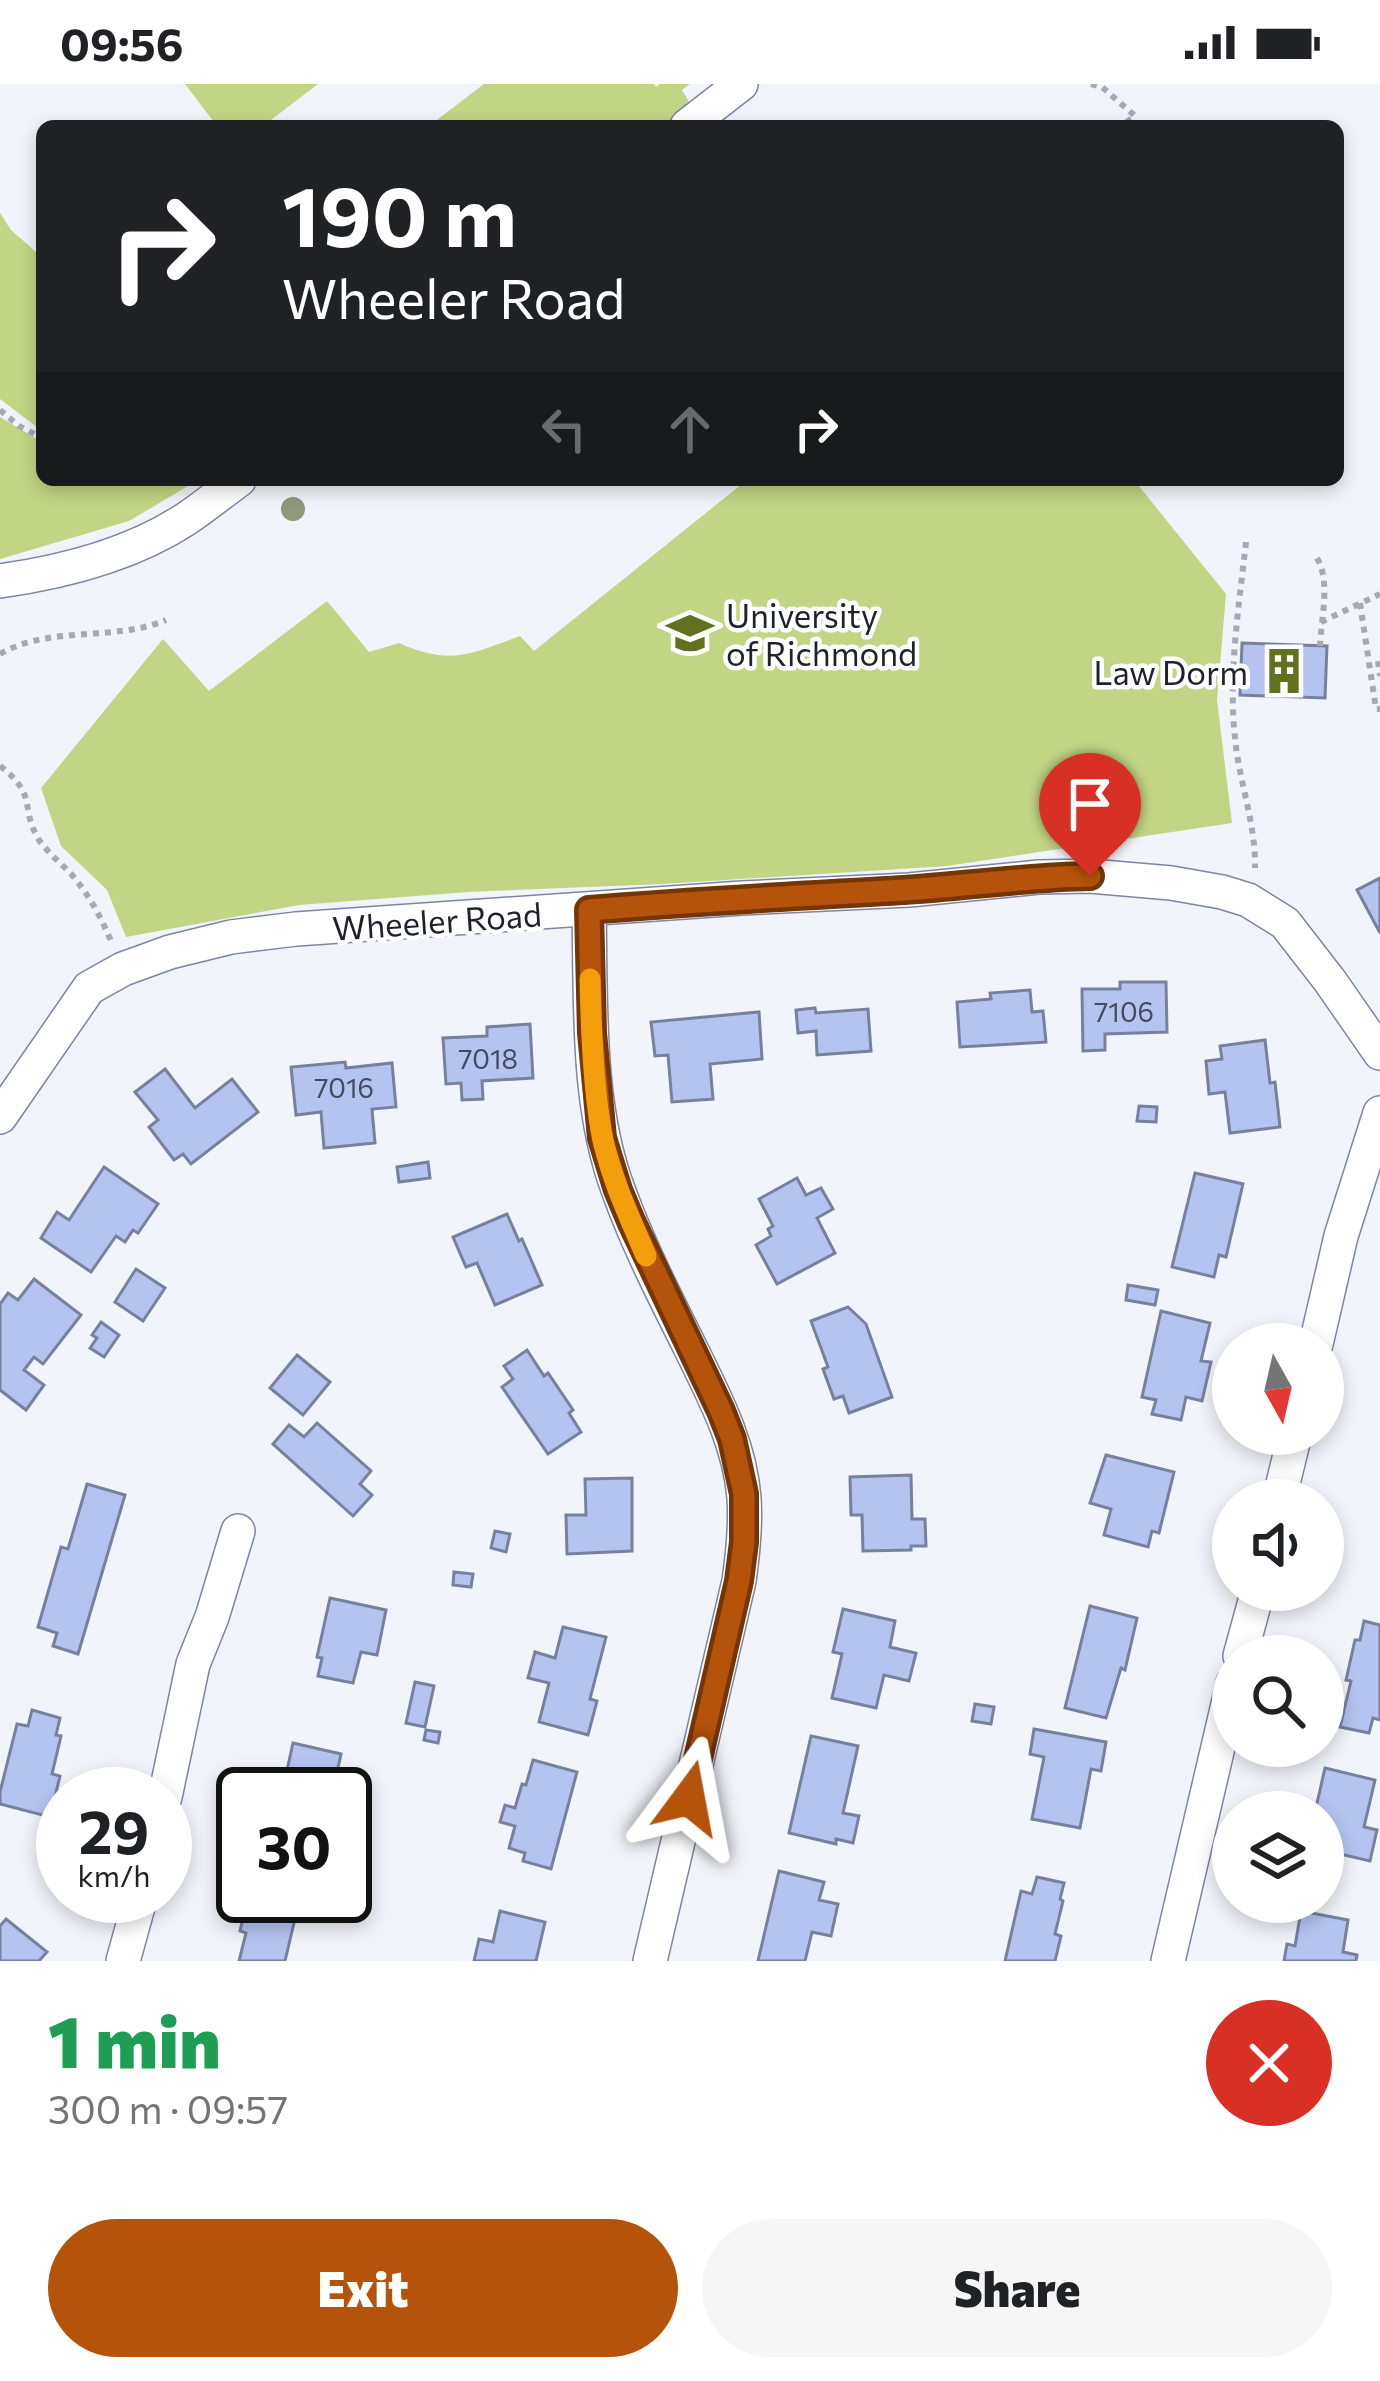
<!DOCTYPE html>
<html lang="en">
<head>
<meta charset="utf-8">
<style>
	:root { --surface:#fff; --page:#f6f6f6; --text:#202124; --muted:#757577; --accent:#b45309 }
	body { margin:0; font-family:Commissioner,sans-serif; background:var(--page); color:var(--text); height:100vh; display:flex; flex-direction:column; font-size:45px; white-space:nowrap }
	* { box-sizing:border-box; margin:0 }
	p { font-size:39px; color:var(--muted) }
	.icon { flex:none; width:66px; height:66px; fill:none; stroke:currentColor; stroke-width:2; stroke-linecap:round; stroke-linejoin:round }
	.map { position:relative; height:1877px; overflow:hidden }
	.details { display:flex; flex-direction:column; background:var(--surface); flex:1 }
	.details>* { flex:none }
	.hud { position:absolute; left:36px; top:36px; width:1308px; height:366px; border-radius:18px; box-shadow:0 6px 18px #0003; background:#202124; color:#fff; overflow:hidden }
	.needle { width:78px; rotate:172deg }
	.tools { position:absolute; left:1212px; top:1239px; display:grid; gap:24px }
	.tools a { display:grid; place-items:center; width:132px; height:132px; border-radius:50%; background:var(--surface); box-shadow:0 6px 18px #0003; font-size:60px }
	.speed { position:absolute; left:36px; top:1683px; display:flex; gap:24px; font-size:60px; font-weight:700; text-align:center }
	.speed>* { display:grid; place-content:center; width:156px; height:156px; border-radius:50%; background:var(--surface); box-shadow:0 6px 18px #0003; line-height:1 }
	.speed small { font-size:30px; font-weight:400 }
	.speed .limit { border:6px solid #111; border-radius:18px; background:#fff; color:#111 }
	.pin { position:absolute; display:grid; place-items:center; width:102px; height:102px; color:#fff; margin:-123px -51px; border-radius:50% 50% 50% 0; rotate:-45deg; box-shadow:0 0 12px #0007 }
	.pin .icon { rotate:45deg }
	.me { position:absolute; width:132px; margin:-66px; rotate:13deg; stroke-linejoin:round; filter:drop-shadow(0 0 9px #0008) }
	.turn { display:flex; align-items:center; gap:42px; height:252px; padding:0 48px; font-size:54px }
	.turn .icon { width:156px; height:156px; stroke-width:2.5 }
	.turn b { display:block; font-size:84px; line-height:102px }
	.lanes { display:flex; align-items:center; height:114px; padding:0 48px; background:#0003; justify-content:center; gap:60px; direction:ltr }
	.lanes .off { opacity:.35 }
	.round { display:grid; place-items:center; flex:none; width:126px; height:126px; border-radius:63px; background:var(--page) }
	.overview { display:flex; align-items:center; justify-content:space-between; height:204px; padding:0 48px }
	h1 { font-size:72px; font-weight:800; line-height:90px; color:#1e9e55 }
	.action { display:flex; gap:24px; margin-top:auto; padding:24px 48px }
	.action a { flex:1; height:138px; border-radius:72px; background:var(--accent); color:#fff; font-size:48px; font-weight:800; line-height:138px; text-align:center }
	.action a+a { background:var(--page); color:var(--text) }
	.status { display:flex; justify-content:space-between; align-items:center; height:84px; padding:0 60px; background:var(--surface); direction:ltr }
	.status svg { height:33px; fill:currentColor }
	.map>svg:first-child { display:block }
</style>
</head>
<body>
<div class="status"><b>09:56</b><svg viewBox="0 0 49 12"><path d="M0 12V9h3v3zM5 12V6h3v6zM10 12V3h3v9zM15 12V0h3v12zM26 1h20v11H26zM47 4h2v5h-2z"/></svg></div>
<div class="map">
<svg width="1380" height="1877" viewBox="0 0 1380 1877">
	<rect width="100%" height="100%" fill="#f1f4fa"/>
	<g fill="#c2d585">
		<path d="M185,0H318L263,42H217Z"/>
		<path d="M484,0H654L656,3L660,0H690L682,6L692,23L665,42H429Z"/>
		<path d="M0,129L11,146L42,173V347L0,315Z"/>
		<path d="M0,333L42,358V396H198L129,437L0,475Z"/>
		<path d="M747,396H1134L1226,510L1217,616L1232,739L947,782L663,800L468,808L299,821L126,853L107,806L61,762L41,704L163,555L209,607L327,517L369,568L399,559C451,582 470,570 520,552L534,567Z"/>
	</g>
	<g fill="#b5c3f1" stroke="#77819e" stroke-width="3">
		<path d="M1242,559L1327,562L1325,614L1240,611Z"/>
		<path d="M1380,794V849L1357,806Z"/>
		<path d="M1120,898H1166L1167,948L1105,950V966L1083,967L1082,905H1120Z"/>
		<path d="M1030,906L1032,928L1043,927L1046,958L960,963L957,918L991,915L990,909Z"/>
		<path d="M815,924L816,929L868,925L871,967L817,971L816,947L798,949L796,926Z"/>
		<path d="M759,928L762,975L710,980L713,1015L672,1018L668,971L655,972L651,938Z"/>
		<path d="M530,940L533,994L482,997L483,1015L462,1016L461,999L446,1000L443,954L487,952V943Z"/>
		<path d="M1265,956L1270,999L1275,998L1280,1043L1230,1049L1225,1008L1209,1010L1206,977L1222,975L1220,962Z"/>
		<path d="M345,978L346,984L392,979L396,1023L372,1025L375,1059L324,1064L321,1028L296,1031L291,983Z"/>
		<path d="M165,985L195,1024L232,995L258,1028L191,1080L183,1070L174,1076L149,1043L158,1036L135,1008Z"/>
		<path d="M1139,1022L1157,1023L1156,1038L1137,1037Z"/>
		<path d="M428,1078L430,1094L399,1098L397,1083Z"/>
		<path d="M104,1083L158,1120L138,1149L133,1146L125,1158L116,1152L91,1188L41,1154L57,1128L69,1136Z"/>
		<path d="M1195,1089L1243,1100L1226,1173L1219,1171L1214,1193L1172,1183Z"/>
		<path d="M797,1094L806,1111L821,1104L833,1125L817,1134L835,1169L777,1200L756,1161L771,1152L768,1145L773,1142L759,1115Z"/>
		<path d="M507,1130L519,1157L522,1155L542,1201L495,1221L477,1179L466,1183L453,1153Z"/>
		<path d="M136,1185L165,1204L143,1237L115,1218Z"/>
		<path d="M34,1195L81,1231L43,1280L34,1273L24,1286L44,1301L26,1326L0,1306V1220L8,1209L18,1216Z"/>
		<path d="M1128,1201L1158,1206L1155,1221L1126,1216Z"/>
		<path d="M848,1223L866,1240L892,1313L849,1329L843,1312L834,1315L823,1285L828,1283L811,1237Z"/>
		<path d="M1161,1227L1210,1239L1201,1277L1211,1278L1202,1317L1186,1313L1181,1336L1152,1330L1156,1316L1142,1313Z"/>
		<path d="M101,1238L119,1251L104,1273L90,1264L97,1254L92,1251Z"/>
		<path d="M527,1266L544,1292L548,1289L573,1326L569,1329L581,1348L548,1370L502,1303L513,1295L504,1282Z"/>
		<path d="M297,1271L330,1298L303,1331L270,1304Z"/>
		<path d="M317,1339L371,1387L360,1400L372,1411L353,1432L273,1360L289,1341L304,1353Z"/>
		<path d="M1106,1371L1174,1388L1159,1449L1152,1447L1148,1463L1104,1451L1111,1425L1090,1419Z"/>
		<path d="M911,1391L912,1435H925L926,1462H911V1466L863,1467L862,1431H851L850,1393Z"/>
		<path d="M632,1394V1467L567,1470L566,1431H586L585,1395Z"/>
		<path d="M87,1400L125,1411L78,1570L53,1562L57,1549L38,1543L61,1463L68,1465Z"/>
		<path d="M495,1447L510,1450L506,1468L491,1464Z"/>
		<path d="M454,1488L473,1490L471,1503L453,1501Z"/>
		<path d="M330,1514L386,1526L377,1571L361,1568L353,1599L318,1592L322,1574L317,1573Z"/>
		<path d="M1090,1522L1137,1534L1125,1586L1121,1584L1106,1634L1065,1624Z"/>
		<path d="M843,1525L895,1537L890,1563L916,1569L909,1597L884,1591L876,1624L832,1614L842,1570L833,1568Z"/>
		<path d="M1364,1537L1380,1541V1636L1373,1634L1369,1649L1340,1643L1351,1597L1346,1596L1355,1556H1360Z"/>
		<path d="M563,1543L606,1553L590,1615L597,1617L588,1651L539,1638L549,1599L528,1594L535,1568L555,1574Z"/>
		<path d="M415,1598L434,1602L425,1643L406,1639Z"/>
		<path d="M975,1620L994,1623L991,1640L972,1637Z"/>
		<path d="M32,1626L60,1634L56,1651L61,1652L52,1690L60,1692L50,1733L0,1720V1708L17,1640L28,1642Z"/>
		<path d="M1034,1645L1106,1658L1101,1687L1091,1685L1080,1744L1032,1735L1044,1673L1030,1670Z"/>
		<path d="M426,1646L440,1648L438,1659L424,1656Z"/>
		<path d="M811,1652L858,1662L843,1729L859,1732L853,1759L836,1755V1760L789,1749Z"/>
		<path d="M293,1659L341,1670L338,1684L356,1688L350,1719L345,1718V1710H276L277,1708L282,1709Z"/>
		<path d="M533,1676L577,1688L551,1785L523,1777L525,1769L509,1764L515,1742L500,1738L505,1721L515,1724L522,1700L526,1701Z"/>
		<path d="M1325,1684L1375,1696L1364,1743L1377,1746L1370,1777L1323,1766V1728H1315Z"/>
		<path d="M779,1787L824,1798L819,1816L838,1820L831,1852L812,1848L805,1877H758Z"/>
		<path d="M1037,1793L1064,1799L1060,1815L1063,1817L1055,1850L1061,1852L1055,1877H1005L1021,1807L1032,1810Z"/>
		<path d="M248,1812L298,1822L285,1877H239L246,1849L240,1847Z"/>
		<path d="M500,1827L545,1838L536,1877H474L479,1855L493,1858Z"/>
		<path d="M1301,1827L1348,1836L1343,1868L1357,1871L1356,1877H1284L1287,1860L1295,1862Z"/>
		<path d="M6,1835L47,1868L39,1877H0V1842Z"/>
	</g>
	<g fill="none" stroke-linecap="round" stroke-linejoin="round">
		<defs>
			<g id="minor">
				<path d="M687,42L741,0"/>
				<path d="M0,497C64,488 131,471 186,435C204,423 221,409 239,396"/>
				<path d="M589,826C591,917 586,1022 619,1108C639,1163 666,1215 692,1267C715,1314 740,1361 744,1414C746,1442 743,1469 739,1497L650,1877"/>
				<path d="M0,1033L89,904L123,885L170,868L231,853L296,845L742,814L909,806L1039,793L1090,792L1171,799L1222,808L1248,816L1285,839L1330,897L1380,969"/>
				<path d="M1316,1260L1341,1152L1380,1029"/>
				<path d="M1279,1416L1295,1350"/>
				<path d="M1240,1572L1258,1506"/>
				<path d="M165,1713L193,1580L212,1533L238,1447"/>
				<path d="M123,1877L141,1812"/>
				<path d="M1168,1877L1233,1599"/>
			</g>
		</defs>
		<use href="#minor" stroke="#7c85a3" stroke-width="36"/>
		<g stroke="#a6a9b2" stroke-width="6" stroke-dasharray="6 6" stroke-linecap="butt">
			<path d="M1091,0L1102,3L1135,32L1121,42"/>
			<path d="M0,326L19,342L42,354"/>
			<path d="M1246,458C1239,522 1228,590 1235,654C1239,698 1256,740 1255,784"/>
			<path d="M1317,474C1331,498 1321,535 1320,562"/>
			<path d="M1360,519L1376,625H1380"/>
			<path d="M1321,538L1380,510"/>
			<path d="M0,570C50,541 114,558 166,536"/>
			<path d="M1378,577L1380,592"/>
			<path d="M0,682C39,712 19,723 39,756C48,769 61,779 72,791C89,811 101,833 111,857"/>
		</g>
		<use href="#minor" stroke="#fff" stroke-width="33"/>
	</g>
	<circle fill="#919878" cx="293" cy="425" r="12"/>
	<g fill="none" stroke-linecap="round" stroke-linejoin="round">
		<defs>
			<path id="route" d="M689,1714L739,1497L744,1458V1410L732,1355L721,1327L631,1137L618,1106L602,1054L592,949L589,826C694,817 799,812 904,806C967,802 1028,793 1090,792"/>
		</defs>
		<use href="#route" stroke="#753606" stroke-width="30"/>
		<use href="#route" stroke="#b45309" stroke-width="21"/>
		<path stroke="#f59e0b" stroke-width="21" d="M590,895C591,944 593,1009 603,1056C612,1096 630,1134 646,1172"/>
	</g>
	<defs>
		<symbol id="university-bare" viewBox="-9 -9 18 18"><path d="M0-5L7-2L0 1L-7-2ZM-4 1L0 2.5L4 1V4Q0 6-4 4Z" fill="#62711d" stroke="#fff" stroke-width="2.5" paint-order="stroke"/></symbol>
		<symbol id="building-bare" viewBox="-9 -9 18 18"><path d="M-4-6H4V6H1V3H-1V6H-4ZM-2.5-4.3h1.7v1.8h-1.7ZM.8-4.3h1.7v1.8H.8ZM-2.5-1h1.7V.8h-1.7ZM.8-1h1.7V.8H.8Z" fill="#62711d" stroke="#fff" stroke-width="2.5" paint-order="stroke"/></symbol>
	</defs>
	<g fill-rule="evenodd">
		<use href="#university-bare" x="657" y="516" width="66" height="66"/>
		<use href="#building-bare" x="1251" y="554" width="66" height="66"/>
	</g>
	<g text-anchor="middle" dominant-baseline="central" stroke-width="9" stroke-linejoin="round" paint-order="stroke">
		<g font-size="27" fill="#444a5f">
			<text x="1124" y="927">7106</text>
			<text x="488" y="974">7018</text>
			<text x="344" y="1003">7016</text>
		</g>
		<g font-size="33" fill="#1f222e" stroke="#fff" text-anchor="start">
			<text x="726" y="530">University<tspan x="726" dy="38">of Richmond</tspan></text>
			<text x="1248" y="587" text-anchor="end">Law Dorm</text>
		</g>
		<g font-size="33" fill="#1f222e" stroke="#fff">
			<text transform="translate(437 836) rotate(-4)">Wheeler Road</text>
		</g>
	</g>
</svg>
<div class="tools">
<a><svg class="needle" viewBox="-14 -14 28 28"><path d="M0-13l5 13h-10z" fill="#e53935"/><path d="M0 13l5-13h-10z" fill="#757577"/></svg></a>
<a><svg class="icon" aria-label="sound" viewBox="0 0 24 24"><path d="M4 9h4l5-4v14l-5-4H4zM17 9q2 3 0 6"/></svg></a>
<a><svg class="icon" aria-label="search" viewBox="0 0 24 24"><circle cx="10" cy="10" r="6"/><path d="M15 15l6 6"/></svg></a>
<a><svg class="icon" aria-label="layers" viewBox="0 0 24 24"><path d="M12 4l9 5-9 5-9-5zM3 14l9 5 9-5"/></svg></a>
</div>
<div class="speed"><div>29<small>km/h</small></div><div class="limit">30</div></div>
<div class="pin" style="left:1090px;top:792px;background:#d93025"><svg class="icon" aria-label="arrive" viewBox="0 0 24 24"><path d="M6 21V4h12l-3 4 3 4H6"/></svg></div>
<svg class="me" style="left:689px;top:1714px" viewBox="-20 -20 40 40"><path d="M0-17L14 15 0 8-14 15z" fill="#b45309" stroke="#fff" stroke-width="4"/></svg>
<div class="hud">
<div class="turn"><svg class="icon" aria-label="right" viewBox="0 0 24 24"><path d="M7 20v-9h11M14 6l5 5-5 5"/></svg><div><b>190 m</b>Wheeler Road</div></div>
<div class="lanes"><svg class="icon off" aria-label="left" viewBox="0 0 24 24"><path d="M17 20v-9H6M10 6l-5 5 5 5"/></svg><svg class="icon off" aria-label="ahead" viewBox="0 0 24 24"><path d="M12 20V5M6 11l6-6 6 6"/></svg><svg class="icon" aria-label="right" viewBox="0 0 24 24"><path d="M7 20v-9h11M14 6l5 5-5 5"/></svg></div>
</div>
</div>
<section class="details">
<div class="overview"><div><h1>1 min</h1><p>300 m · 09:57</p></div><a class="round" style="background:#d93025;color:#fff"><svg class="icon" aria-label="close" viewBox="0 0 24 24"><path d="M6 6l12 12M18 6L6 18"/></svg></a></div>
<div class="action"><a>Exit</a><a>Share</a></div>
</section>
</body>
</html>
